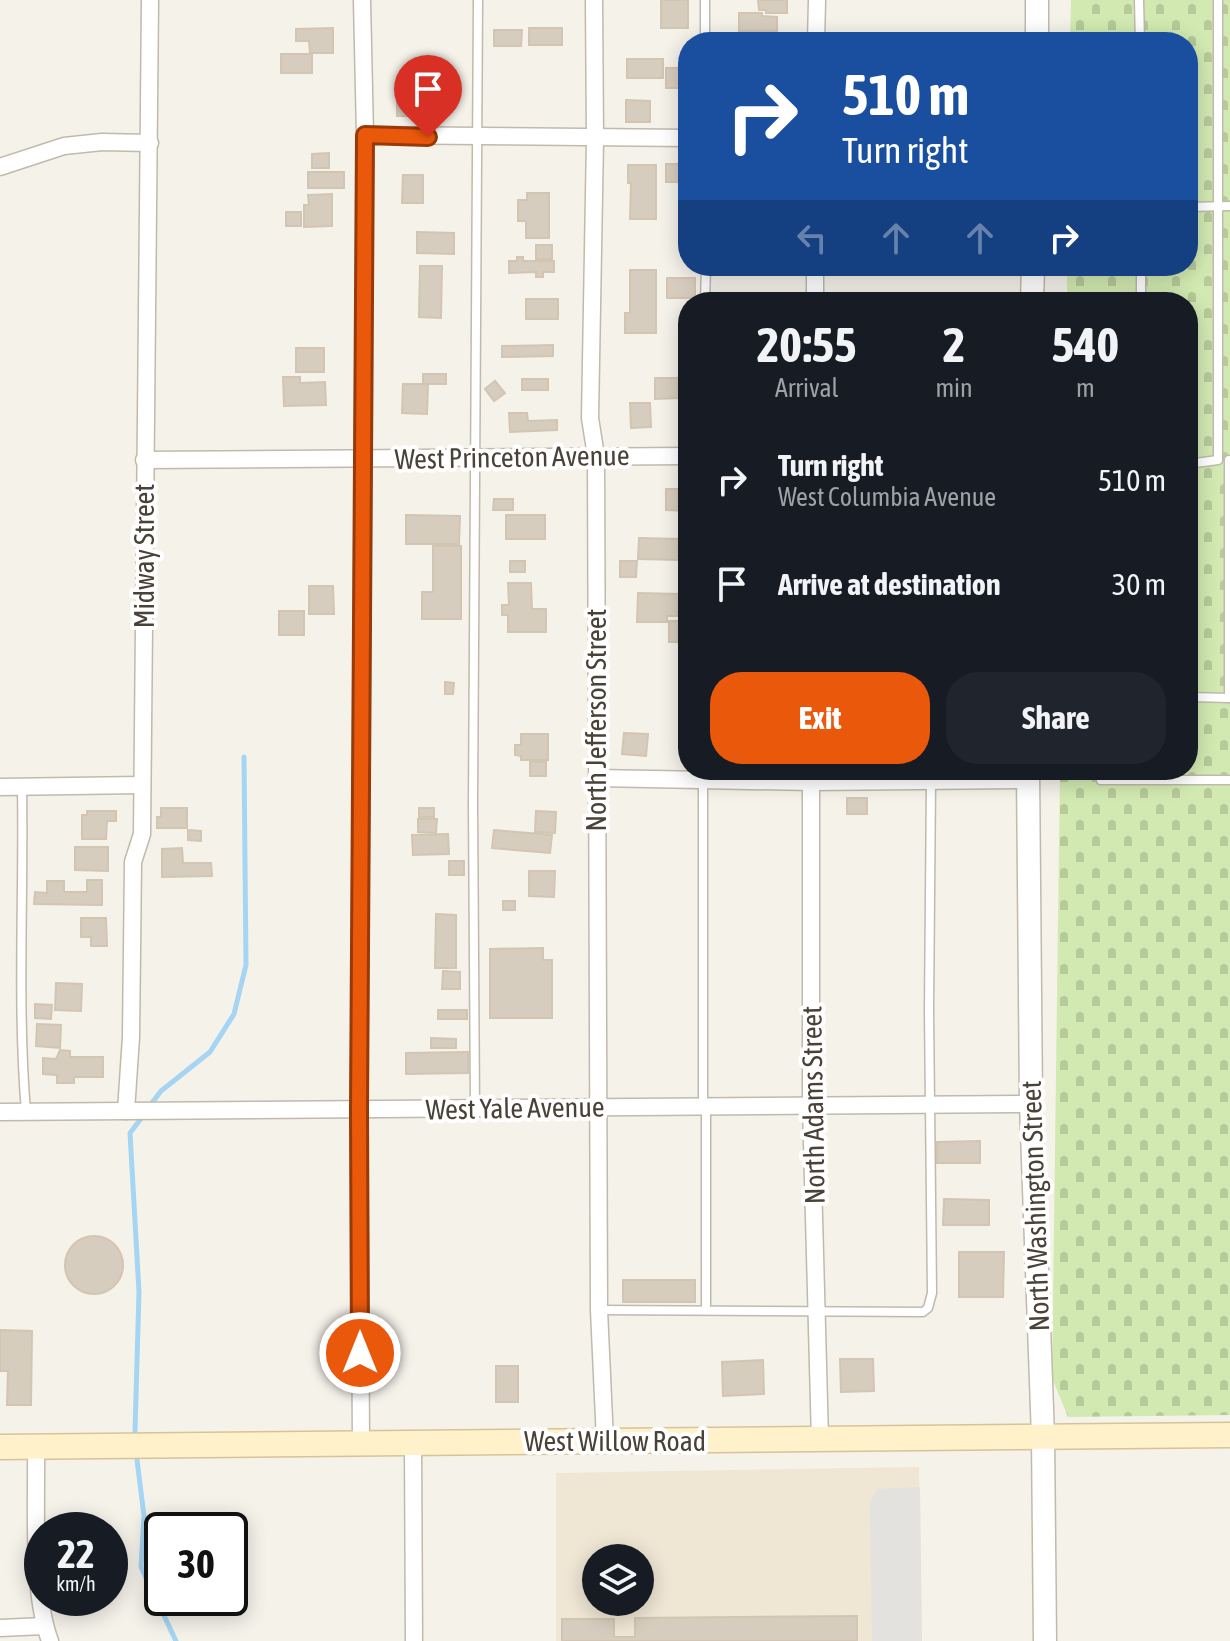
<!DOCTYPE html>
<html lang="en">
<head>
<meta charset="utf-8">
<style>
	:root { --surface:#171b24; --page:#20242c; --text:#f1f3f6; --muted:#9ea1a6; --accent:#ea580c }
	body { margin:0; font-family:"Asap Condensed",sans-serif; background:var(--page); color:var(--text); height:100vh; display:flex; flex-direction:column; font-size:30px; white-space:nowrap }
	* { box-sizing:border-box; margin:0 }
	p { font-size:26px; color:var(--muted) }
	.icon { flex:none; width:44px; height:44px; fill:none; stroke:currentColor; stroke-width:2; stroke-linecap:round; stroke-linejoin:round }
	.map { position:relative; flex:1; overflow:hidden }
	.details { position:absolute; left:678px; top:292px; width:520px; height:488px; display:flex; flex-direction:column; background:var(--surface); border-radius:32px; box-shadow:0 4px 20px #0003 }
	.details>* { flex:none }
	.banner { position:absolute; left:678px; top:32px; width:520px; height:244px; border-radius:32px; box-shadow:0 4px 20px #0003; background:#1a4fa0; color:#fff; overflow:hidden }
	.tools { position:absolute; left:582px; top:1544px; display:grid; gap:16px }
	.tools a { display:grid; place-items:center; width:72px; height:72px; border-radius:50%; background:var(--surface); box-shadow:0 4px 20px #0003; font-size:40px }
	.speed { position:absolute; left:24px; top:1512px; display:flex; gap:16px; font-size:40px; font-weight:700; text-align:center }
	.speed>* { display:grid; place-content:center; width:104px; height:104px; border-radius:50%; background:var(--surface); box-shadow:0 4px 20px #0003; line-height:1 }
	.speed small { font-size:20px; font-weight:400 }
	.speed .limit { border:4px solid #111; border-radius:12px; background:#fff; color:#111 }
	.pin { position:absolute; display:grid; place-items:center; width:68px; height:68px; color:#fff; margin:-82px -34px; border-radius:50% 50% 50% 0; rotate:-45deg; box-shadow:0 0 8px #0007 }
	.pin .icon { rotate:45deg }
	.me { position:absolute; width:88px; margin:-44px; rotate:0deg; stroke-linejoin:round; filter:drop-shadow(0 0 6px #0008) }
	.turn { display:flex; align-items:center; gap:28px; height:168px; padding:0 32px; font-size:36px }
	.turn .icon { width:104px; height:104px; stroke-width:2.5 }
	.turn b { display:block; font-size:56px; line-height:68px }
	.lanes { display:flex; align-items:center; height:76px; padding:0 32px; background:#0003; justify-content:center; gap:40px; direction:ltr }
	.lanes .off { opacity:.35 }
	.eta { display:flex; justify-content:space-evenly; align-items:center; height:136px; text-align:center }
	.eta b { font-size:48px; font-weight:700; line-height:56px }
	.cta { display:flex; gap:16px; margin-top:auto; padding:16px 32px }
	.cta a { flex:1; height:92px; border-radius:32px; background:var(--accent); color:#fff; font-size:32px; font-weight:700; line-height:92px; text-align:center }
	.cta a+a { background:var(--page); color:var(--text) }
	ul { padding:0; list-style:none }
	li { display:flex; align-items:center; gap:24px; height:104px; padding:0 32px }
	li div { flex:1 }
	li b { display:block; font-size:30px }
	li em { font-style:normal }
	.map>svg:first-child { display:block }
</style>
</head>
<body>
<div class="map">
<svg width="1230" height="1641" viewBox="0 0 1230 1641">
	<defs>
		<pattern id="cemetery-stones" width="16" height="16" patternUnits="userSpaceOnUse" patternTransform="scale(2)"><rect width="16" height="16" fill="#d2eab2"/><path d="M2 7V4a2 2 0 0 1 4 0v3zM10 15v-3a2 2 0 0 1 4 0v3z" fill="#b6ca9a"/></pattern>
	</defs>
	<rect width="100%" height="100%" fill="#f5f2ea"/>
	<path fill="#efe6d4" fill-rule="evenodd" d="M919,1467L922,1641H556V1473ZM596,1558H640V1602H596Z"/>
	<path fill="url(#cemetery-stones)" d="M1071,0H1230V1415L1068,1417L1052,1378L1060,770H1188V302H1067V266H1188V42H1070Z"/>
	<path fill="#e4e2de" d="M920,1487L922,1641H872L870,1503L877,1489Z"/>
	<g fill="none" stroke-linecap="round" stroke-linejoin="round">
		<g stroke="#a6d5f3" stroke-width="5">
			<path d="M148,1108L161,1091L210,1052L234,1014L246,965L244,757"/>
			<path d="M135,1431L139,1292L130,1133L143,1116"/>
			<path d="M137,1460L144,1516L141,1567L176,1641"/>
		</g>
	</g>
	<g fill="#d7cdbf" stroke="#d2c5b2" stroke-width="2">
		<rect x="661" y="0" width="27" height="28"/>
		<path d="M758,0H787V13H766V10H759Z"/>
		<path d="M739,13H762V16L777,17V31H739Z"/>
		<path d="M333,28V53H310L309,41H296V29Z"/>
		<rect x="529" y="28" width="33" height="17"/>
		<path d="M494,30H522L521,46H494Z"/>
		<rect x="281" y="54" width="31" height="19"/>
		<path d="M421,59H438L437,81H421Z"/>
		<rect x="627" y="59" width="36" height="19"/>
		<rect x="666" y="68" width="19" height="20"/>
		<rect x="397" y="86" width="21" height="30"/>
		<path d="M626,100L650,101V122H626Z"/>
		<path d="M329,153V168H312V154Z"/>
		<rect x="666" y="164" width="22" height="18"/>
		<path d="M628,165H656V219H630L631,183H628Z"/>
		<rect x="308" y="172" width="36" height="16"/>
		<path d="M403,175H423V203H402Z"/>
		<path d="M527,193H549V238H526V221H518V200H527Z"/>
		<path d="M332,194V226L304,227V205H309L308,195Z"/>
		<rect x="286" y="212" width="15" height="14"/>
		<path d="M417,232L454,233V254L417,253Z"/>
		<rect x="536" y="245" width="16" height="14"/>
		<path d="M517,257H523V261H554V272H543V277H536V272L509,273V261H517Z"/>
		<path d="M420,266H442L441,318L419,317Z"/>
		<path d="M630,270H656V333H625V313H630Z"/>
		<rect x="667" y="278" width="28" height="20"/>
		<rect x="526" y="299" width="32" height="20"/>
		<path d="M553,345V356L502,357V346Z"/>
		<rect x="296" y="348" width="28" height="24"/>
		<rect x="423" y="374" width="23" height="10"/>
		<path d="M283,377H300V383L325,382L326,405L284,406Z"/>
		<path d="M655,378H679L680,398L655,399Z"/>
		<rect x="522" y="379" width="26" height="11"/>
		<path d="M495,381L505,393L494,401L485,389Z"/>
		<path d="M403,384H428L427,414L402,413Z"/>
		<path d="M630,403H650L651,427L631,428Z"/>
		<path d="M509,413H527L528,421L557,420V430L510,432Z"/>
		<path d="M666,489H688V511L666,510Z"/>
		<path d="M494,499H513V510H493Z"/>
		<path d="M406,515L460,516L459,544H406Z"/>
		<rect x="506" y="515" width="39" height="24"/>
		<path d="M639,538L681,539L680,560L638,559Z"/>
		<path d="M433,546H461V619H422V592H433Z"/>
		<rect x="510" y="561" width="15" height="11"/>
		<path d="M620,561H637L636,577H620Z"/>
		<path d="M508,583H531L532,609H546V632H508V615H502V605H509Z"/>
		<path d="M309,586H333L334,614H309Z"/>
		<path d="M638,593L680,594V612H677V616H667V622H637Z"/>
		<rect x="279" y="611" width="25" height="24"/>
		<rect x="669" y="621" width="19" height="21"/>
		<path d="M445,682L454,683L453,694H445Z"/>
		<path d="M624,733L648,734L646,756L622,754Z"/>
		<path d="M521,734H548V760H521V756L515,755V745H521Z"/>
		<rect x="530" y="762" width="16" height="14"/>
		<rect x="847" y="798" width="20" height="16"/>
		<path d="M161,808H187V828H157V817H161Z"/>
		<rect x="419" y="808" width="15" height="9"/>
		<path d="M87,811H116V821H107L106,839H82V815H87Z"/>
		<path d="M536,811L556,812L555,833L535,832Z"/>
		<path d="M418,819H437L436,833L418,832Z"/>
		<path d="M188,830L201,831V841L188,840Z"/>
		<path d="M494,830L552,835L550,853L492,848Z"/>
		<path d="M448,834L449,854L413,855L412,835Z"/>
		<path d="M75,847H108V871L75,870Z"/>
		<path d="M182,848L183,863H211L212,876L162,877V849Z"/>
		<rect x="449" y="861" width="15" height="14"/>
		<path d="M529,871H555L554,897L529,896Z"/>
		<path d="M87,880H102V905L34,904L35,892L47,893V881H64V892H87Z"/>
		<rect x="503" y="901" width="12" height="9"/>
		<path d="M436,914L456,915V968H435Z"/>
		<path d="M81,918H106L107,946H91V937H81Z"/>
		<path d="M543,948V960H552V1018H490V949Z"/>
		<path d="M443,971L460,972V989H442Z"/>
		<path d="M56,983L82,984L81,1011L55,1010Z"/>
		<path d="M35,1004L52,1005L51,1019L35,1018Z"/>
		<rect x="438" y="1010" width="29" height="9"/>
		<path d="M37,1024L61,1025L60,1048L36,1046Z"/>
		<path d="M431,1038L456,1039V1048H431Z"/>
		<path d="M60,1050L70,1051V1057H103V1077H74V1083H57V1075L43,1074V1058L56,1059Z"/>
		<path d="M468,1052V1073L406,1074V1053Z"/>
		<path d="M980,1141V1163H937V1142Z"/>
		<path d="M944,1199L989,1200V1225H943Z"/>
		<circle cx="94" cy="1265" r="29"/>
		<path d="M959,1252H1004L1003,1297H959Z"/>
		<rect x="623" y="1280" width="72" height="22"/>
		<path d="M0,1330L32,1331L31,1405H7L8,1371H0Z"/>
		<path d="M840,1359H873L874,1391L841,1392Z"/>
		<path d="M763,1360L764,1394L723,1396L722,1362Z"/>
		<rect x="496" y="1366" width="22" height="36"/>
		<path d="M857,1616V1641H562V1619H614V1637H635V1618Z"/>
	</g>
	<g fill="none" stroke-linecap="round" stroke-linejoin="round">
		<defs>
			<g id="service">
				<path d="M705,0V42"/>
				<path d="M1139,0L1140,42"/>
				<path d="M1188,207L1230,206"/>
				<path d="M1141,266V302"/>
				<path d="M705,302L706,266"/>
				<path d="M1229,460V698"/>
				<path d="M1188,464L1218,460V0"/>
				<path d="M1188,697L1230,698"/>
				<path d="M1100,770L1101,780H1230"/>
				<path d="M22,787C24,895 17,1004 26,1112"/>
				<path d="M703,1106V770"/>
				<path d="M475,1109L473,804L478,0"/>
				<path d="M599,1310L923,1312L928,1308L932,1293L929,1010L931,781"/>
				<path d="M706,1310V1107"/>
			</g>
			<g id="minor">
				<path d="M594,0L595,139L590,418L596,456L599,1310L605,1441"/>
				<path d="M816,42L817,0"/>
				<path d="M365,135L688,138"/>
				<path d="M0,167L64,146L102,142L150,143"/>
				<path d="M815,302V266"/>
				<path d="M144,460L688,456"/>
				<path d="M811,770V1105L820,1440"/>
				<path d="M596,778L811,782L1028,780"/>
				<path d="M0,787L142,785"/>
				<path d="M126,1111L131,1037L133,862L142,834L150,0"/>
				<path d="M0,1112L1031,1104"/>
				<path d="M361,1443L359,1110L365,135L362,0"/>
				<path d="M413,1443L414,1641"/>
				<path d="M36,1446C37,1502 31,1590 50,1641"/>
				<path d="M0,1628L44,1626"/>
			</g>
			<g id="tertiary">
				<path d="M1037,42V0"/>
				<path d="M1032,302L1033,266"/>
				<path d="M1028,770L1031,1104L1043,1437L1045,1641"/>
			</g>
			<path id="secondary" d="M0,1447L1230,1435"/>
		</defs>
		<use href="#service" stroke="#c1b9ac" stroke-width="11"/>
		<use href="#minor" stroke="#c1b9ac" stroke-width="19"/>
		<use href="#tertiary" stroke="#c1b9ac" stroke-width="25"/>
		<use href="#secondary" stroke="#d6c499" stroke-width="27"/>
		<use href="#service" stroke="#fff" stroke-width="8"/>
		<use href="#minor" stroke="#fff" stroke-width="16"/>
		<use href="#tertiary" stroke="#fff" stroke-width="22"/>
		<use href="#secondary" stroke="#fff1ca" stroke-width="24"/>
	</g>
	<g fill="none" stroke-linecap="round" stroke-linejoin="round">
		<defs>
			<path id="route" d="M360,1353L359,1110L365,135L428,137"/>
		</defs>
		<use href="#route" stroke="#983908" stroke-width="20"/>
		<use href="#route" stroke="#ea580c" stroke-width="14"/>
	</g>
	<g text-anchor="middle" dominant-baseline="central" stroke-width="8" stroke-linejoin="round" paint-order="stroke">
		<g font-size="28" fill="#4a4238" stroke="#fff">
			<text transform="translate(512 457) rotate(-1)">West Princeton Avenue</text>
			<text transform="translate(144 556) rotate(-90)">Midway Street</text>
			<text transform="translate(596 720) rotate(-90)">North Jefferson Street</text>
			<text transform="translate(813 1105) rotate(-91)">North Adams Street</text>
			<text transform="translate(515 1108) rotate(-1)">West Yale Avenue</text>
			<text transform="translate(1035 1206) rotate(-92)">North Washington Street</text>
			<text x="615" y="1441">West Willow Road</text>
		</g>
	</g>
</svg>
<div class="tools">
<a><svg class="icon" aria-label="layers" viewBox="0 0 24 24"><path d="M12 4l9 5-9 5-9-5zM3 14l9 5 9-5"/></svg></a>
</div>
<div class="speed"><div>22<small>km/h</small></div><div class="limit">30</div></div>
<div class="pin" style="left:428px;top:137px;background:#d93025"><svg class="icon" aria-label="arrive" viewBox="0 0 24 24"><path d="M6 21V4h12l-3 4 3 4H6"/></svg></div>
<svg class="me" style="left:360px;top:1353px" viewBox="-20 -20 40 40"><circle r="17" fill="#ea580c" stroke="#fff" stroke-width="3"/><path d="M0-11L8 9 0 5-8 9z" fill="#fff"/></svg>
<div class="banner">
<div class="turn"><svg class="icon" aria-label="right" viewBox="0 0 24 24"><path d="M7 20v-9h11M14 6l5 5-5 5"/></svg><div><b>510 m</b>Turn right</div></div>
<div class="lanes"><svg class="icon off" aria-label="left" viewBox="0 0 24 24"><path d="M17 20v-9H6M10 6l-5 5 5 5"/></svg><svg class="icon off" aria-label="ahead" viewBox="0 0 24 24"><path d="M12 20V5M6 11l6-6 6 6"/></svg><svg class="icon off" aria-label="ahead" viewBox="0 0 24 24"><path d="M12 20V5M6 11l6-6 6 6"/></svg><svg class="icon" aria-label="right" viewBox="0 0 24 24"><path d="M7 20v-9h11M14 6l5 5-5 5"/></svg></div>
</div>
<section class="details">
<div class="eta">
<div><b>20:55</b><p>Arrival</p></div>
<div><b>2</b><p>min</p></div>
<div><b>540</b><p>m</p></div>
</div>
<ul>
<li><svg class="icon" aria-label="right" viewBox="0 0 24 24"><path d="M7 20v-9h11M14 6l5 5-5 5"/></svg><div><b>Turn right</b><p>West Columbia Avenue</p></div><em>510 m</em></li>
<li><svg class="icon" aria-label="arrive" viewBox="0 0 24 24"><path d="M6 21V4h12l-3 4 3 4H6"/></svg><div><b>Arrive at destination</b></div><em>30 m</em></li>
</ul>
<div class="cta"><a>Exit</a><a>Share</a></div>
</section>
</div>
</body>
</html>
